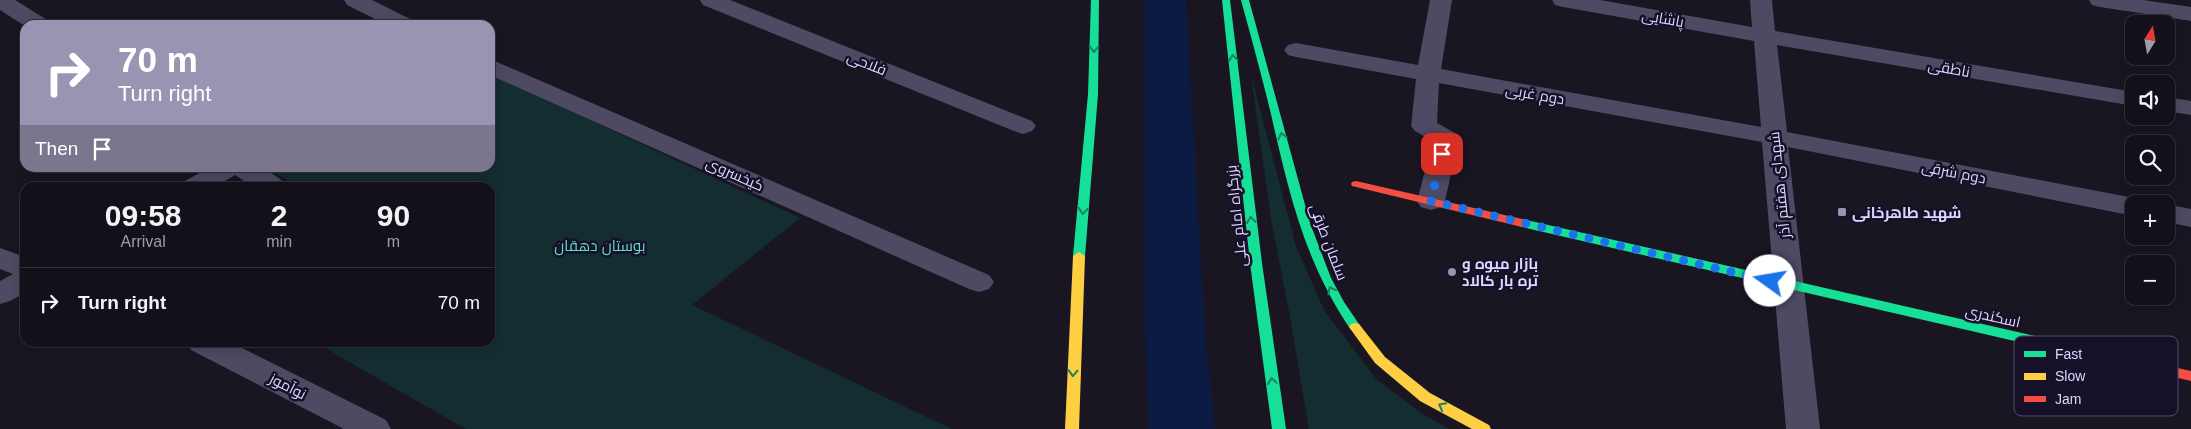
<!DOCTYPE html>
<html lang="en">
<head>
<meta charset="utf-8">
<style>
	:root { --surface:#13101a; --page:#1c1923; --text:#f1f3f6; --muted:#9d9da2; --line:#323039 }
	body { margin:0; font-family:Arial,Cairo,sans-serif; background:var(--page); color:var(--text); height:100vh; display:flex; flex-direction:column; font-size:19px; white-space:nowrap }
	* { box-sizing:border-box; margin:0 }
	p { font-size:16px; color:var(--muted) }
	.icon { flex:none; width:28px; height:28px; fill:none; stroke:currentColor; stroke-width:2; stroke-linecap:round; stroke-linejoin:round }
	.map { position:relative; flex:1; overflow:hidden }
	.details { position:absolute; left:20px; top:182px; width:475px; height:165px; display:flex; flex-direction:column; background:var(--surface); border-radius:15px; box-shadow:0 2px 12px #0003,0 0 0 1px var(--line) }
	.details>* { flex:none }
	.guide { position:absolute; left:20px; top:20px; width:475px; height:152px; border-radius:15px; box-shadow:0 2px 12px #0003,0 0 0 1px var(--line); background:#9a93b2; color:#fff; overflow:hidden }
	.needle { width:32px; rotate:11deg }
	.tools { position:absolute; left:2125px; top:15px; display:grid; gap:10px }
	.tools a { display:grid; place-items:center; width:50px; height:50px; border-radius:10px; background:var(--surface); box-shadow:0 2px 12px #0003,0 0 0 1px var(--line); font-size:25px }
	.pin { position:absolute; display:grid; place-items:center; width:42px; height:42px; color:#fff; margin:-21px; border-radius:10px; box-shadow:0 2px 8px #0006 }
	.me { position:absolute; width:55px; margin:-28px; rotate:283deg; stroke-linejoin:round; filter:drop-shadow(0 0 4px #0008) }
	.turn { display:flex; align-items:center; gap:18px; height:105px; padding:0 15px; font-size:22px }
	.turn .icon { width:65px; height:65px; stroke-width:2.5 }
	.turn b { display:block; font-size:35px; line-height:42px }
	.then { display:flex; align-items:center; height:48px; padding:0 15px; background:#0003; gap:10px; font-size:19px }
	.eta { display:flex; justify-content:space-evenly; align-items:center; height:85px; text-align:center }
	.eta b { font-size:30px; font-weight:700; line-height:35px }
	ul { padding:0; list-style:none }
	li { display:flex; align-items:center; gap:15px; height:70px; padding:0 15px; border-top:1px solid var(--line) }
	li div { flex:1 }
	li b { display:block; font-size:19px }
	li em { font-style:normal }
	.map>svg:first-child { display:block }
</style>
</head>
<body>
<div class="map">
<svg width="2191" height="429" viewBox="0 0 2191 429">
	<rect width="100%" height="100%" fill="#191622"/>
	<g fill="#142d30">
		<path d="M490,73L800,218L692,305L952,429H466L316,343L490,342V188L299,187L266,168H490Z"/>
		<path d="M1251,75L1296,246L1324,310L1377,380L1421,413L1449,429H1309L1290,317L1271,219Z"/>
	</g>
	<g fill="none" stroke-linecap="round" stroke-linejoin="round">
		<path fill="#0b1b44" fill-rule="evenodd" d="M1144,0H1186L1205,335L1215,429H1149L1145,335Z"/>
		<g fill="#4e4a63" fill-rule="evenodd">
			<path d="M0,0H15L47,20L50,25L25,26L0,10Z"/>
			<path d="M344,0H372L412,20L415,25H387L347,5Z"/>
			<path d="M700,0H730L1032,121L1036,126L1032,131L1023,134L1014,131L703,5Z"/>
			<path d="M1430,0H1452L1441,69L1761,127L1754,41L1563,7L1555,5L1552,0H1600L1752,27L1750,0H1772L1775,31L2134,92V106L1777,45L1787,132L2134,198L2144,201L2146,204H2134V216L1788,147L1820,429H1786L1762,142L1439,83L1437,123L1455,133L1459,138L1445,201L1441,207L1431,210L1421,207L1417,201L1433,141L1415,131L1411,126L1416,79L1296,57L1288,55L1284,50L1288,45L1296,43L1418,65Z"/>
			<path d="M2089,0H2143L2191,7V21L2100,7L2092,5Z"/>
			<path d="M490,59L989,275L994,282L989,289L979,292L969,289L490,75Z"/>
			<path d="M2166,97L2191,101V115L2166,111Z"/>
			<path d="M209,168C236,168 271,162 288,188H255L235,175L213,188H179L183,182Z"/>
			<path d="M2166,204L2191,209V227L2166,222Z"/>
			<path d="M0,248L25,257V293L10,301L0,304V281L13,274L0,269Z"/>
			<path d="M187,342H230L386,420L391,429H344L191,350Z"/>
		</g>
		<g fill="#16e098" fill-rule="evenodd">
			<path d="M1091,0H1099L1098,94L1085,256L1079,260L1073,256L1088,94Z"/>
			<path d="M1222,0H1230L1262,263L1286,429H1272L1250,263Z"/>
			<path d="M1241,0H1249L1310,223L1331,278L1344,302L1361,327L1359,330H1351C1303,259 1289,192 1270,110C1261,73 1251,37 1241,0Z"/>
			<path d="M1522,219L2079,346L2084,348L2085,351L2084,354L2079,356L1518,226L1516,223L1518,220Z"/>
		</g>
		<g fill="#ffcf43" fill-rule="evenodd">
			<path d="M1079,252L1085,256L1079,429H1065L1073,256Z"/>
			<path d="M1355,323L1359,324L1385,357L1430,393L1489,425L1491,429H1472L1420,401L1375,363L1349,327L1351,324Z"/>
		</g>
		<g fill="#f24e42" fill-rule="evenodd">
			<path d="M1356,181L1522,219L1528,223L1522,227L1352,186L1351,184L1352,182Z"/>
			<path d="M2079,346L2191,371V381L2074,354L2073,351L2074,348Z"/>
		</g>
	</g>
	<defs><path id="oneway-chevron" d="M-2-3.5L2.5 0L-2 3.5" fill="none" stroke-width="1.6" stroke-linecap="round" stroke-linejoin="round" transform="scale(1.25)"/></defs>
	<g stroke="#168266">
		<use href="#oneway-chevron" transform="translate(1094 49) rotate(91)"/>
		<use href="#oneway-chevron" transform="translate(1233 58) rotate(-97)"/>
		<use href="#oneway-chevron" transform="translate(1282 136) rotate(-103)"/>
		<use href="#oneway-chevron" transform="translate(1083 211) rotate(95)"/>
		<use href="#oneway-chevron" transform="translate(1251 220) rotate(-96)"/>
		<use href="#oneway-chevron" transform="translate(1331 290) rotate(-118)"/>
		<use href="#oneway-chevron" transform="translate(1073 373) rotate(92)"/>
		<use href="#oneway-chevron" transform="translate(1272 381) rotate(-98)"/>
		<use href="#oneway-chevron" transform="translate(1442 406) rotate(-152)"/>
	</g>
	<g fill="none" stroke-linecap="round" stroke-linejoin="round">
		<path stroke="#1a73e8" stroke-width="9" stroke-dasharray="0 16.2" d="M1442,154L1431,201L1770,281"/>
	</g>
	<g fill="#9a93b2" stroke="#161028" stroke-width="2">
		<rect x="1837" y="207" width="10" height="10" rx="2.5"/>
		<circle cx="1452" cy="272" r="5"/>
	</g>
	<g text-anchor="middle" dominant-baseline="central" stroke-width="5" stroke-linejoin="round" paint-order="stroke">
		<g font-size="15" fill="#dfd7ff" stroke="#161028">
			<text transform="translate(1663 18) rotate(10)">پاشایی</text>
			<text transform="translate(867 63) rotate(22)">فلاحی</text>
			<text transform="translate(1949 68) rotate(10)">ناطقی</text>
			<text transform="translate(1535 94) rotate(10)">دوم غربی</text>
			<text transform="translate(1954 172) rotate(11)">دوم شرقی</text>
			<text transform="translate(735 174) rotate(24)">کیخسروی</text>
			<text transform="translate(1779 185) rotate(-96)">شهدای هفتم آذر</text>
			<text transform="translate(1236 216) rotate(-96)">بزرگراه امام علی</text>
			<text transform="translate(1329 242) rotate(69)">سلمان طرقی</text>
			<text transform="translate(1993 316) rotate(13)">اسکندری</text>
			<text transform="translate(288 386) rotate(27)">نوآموز</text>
		</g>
		<g font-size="15" font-weight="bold" fill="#dfd7ff" stroke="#161028" text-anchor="start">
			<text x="1852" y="212">شهید طاهرخانی</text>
			<text x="1462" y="263">بازار میوه و<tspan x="1462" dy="17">تره بار کالاد</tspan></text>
		</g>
		<g font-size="15" fill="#61e1cc" stroke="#161028">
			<text x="600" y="245">بوستان دهقان</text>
		</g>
	</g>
	<rect x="2014" y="336" width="164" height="80" rx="8" fill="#161028" stroke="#524c68" stroke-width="1"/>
	<rect x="2024" y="351" width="22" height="6" fill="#16e098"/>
	<rect x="2024" y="373" width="22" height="7" fill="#ffcf43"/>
	<rect x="2024" y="396" width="22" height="6" fill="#f24e42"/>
	<g font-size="14" fill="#dfd7ff">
		<text x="2055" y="359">Fast</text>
		<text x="2055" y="381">Slow</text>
		<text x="2055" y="404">Jam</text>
	</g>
</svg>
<div class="tools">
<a><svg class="needle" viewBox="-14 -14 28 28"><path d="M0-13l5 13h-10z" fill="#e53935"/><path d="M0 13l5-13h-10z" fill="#9d9da2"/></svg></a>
<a><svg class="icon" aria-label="sound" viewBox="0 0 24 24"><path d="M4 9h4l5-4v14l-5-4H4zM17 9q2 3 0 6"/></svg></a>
<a><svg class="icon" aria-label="search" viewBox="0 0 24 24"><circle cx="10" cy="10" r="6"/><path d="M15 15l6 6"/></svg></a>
<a>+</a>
<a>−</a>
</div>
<div class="pin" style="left:1442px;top:154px;background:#d93025"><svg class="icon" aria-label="arrive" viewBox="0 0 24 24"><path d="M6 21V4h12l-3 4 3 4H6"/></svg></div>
<svg class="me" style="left:1770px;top:281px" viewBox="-20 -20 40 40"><circle r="19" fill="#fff"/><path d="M0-13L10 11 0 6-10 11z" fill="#1a73e8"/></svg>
<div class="guide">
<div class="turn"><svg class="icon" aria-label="right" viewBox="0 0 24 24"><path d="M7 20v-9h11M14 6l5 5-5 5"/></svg><div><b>70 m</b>Turn right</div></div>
<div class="then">Then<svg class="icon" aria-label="arrive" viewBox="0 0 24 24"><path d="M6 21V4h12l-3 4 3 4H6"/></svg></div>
</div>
<section class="details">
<div class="eta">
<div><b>09:58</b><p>Arrival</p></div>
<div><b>2</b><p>min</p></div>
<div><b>90</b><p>m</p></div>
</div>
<ul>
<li><svg class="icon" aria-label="right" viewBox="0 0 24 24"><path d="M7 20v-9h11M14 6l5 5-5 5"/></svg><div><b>Turn right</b></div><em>70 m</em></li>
</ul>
</section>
</div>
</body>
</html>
